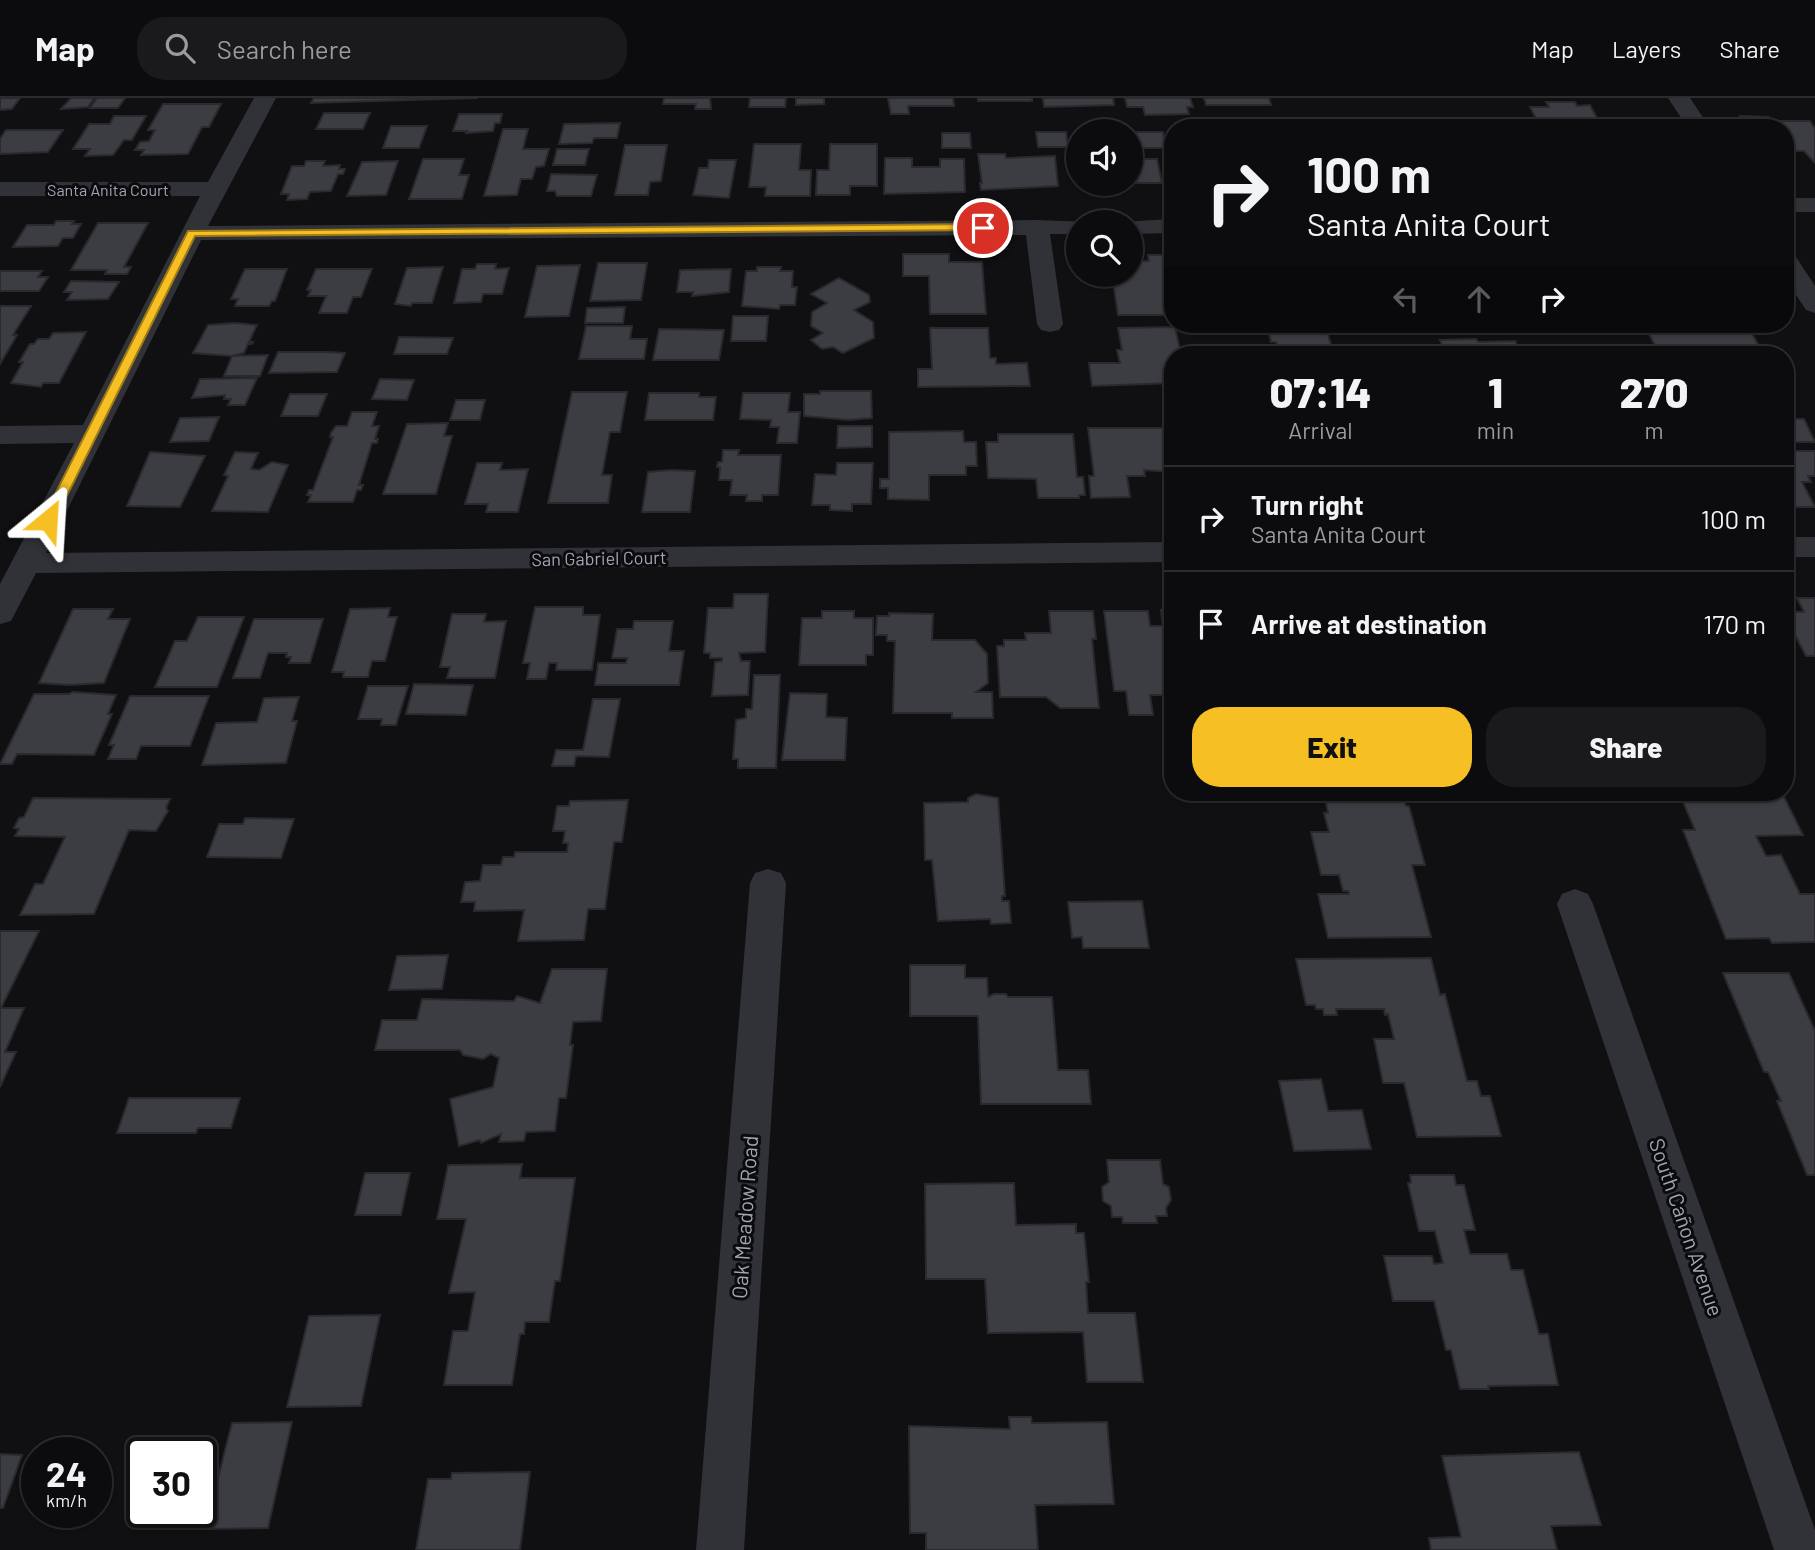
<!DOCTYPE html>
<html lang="en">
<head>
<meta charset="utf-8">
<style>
	:root { --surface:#0c0c0e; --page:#1a1a1c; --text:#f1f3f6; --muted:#9a9b9e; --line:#2c2c2e; --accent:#f6bf24 }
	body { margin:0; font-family:Barlow,sans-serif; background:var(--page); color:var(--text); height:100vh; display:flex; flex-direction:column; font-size:26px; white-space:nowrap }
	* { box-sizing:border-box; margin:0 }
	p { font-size:23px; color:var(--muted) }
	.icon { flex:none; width:38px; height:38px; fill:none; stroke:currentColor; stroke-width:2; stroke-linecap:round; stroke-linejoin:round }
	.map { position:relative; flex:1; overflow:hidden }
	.panel { position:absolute; left:1164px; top:248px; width:630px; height:455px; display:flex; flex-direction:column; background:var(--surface); border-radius:28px; box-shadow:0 2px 5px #0004,0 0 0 2px var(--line) }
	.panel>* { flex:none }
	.hud { position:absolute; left:1164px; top:21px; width:630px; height:214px; border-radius:28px; box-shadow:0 2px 5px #0004,0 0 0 2px var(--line); background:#0c0c0e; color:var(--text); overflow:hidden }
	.fabs { position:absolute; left:1066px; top:21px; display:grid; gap:14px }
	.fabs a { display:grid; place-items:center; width:77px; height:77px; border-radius:50%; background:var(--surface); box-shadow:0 2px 5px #0004,0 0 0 2px var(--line); font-size:35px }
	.speed { position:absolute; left:21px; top:1339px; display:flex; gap:14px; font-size:35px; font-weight:700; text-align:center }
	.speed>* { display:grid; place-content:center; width:91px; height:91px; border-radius:50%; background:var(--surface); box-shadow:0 2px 5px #0004,0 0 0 2px var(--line); line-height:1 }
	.speed small { font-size:18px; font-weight:400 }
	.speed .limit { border:4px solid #111; border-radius:10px; background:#fff; color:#111 }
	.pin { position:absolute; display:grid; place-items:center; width:60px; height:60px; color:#fff; margin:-30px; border:4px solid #fff; border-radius:50%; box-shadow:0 2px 7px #0007 }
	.me { position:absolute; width:77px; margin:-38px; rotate:27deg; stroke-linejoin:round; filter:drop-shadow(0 0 5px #0008) }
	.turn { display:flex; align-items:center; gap:24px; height:147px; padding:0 28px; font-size:32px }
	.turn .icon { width:91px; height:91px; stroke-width:2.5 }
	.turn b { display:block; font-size:49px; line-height:60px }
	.lanes { display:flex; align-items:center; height:66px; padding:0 28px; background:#0003; justify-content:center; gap:35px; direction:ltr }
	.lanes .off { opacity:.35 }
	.eta { display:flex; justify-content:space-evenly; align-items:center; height:119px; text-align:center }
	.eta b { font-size:42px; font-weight:800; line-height:49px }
	.cta { display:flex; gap:14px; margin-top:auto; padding:14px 28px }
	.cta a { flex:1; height:80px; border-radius:28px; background:var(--accent); color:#111; font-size:28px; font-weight:800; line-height:80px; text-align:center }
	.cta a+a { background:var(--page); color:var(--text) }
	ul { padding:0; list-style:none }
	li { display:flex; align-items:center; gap:21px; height:105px; padding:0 28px; border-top:2px solid var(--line) }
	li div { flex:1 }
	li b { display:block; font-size:26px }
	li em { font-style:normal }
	header { display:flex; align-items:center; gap:42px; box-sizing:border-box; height:98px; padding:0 35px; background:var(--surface); border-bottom:2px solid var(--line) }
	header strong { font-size:33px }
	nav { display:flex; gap:38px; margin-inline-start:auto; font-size:24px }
	.search { width:490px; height:63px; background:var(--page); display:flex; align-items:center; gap:18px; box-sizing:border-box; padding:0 24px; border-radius:28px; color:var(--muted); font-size:26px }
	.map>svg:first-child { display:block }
</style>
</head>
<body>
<header>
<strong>Map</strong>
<div class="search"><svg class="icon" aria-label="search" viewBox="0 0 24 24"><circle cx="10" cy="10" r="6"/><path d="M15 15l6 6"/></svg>Search here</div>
<nav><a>Map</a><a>Layers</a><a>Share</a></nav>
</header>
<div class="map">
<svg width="1815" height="1452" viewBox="0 0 1815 1452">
	<rect width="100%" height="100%" fill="#101012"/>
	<g fill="#3c3d42" stroke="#2a2a2e" stroke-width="2">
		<path d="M0,0H20L12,11L0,12Z"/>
		<path d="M71,0H94L88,9L61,11Z"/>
		<path d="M97,0H125L118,10H90Z"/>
		<path d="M314,0H478L311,5Z"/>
		<path d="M664,0H710L711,11H695L696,6H663Z"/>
		<path d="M750,0H786L785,9H749Z"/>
		<path d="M796,0H824V6L796,7Z"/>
		<path d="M888,0H953L954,8H908L909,16H891Z"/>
		<rect x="978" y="0" width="54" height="3"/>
		<path d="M1043,0H1113L1114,7L1044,9Z"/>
		<path d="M1125,0H1190L1193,9H1187L1189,16L1145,17L1143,9H1127Z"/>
		<path d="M1204,0H1269L1271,7H1206Z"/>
		<path d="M1546,4H1575L1577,8L1590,7L1598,22H1626L1631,30H1541L1530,9H1549Z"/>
		<path d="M163,6H221L209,29H202L188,56L141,57L144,52H135L140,44L149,43L155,32H148Z"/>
		<path d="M324,15H370L363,31H316Z"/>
		<path d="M459,16H502L500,25H495L493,33L466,35L467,33H453Z"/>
		<path d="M114,18H146L132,42H124L113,57L85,58L90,51H73L89,26H110Z"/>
		<path d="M1740,18L1769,19L1772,23H1810L1815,31V65L1804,53H1787L1785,30H1746Z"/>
		<path d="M620,25L617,40H594L592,45L559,46L564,26Z"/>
		<path d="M391,28H427L419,50H383Z"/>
		<path d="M503,31H528L523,51H549L544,68L536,69L532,81H521L517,97L484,98Z"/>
		<path d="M6,32H63L48,54L0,56V41Z"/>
		<path d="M1036,34H1066L1068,49H1038Z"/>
		<path d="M1130,34H1163L1166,50H1137L1136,46H1132Z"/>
		<path d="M942,35H970L971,50H942Z"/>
		<path d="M754,46H801L799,72H811L810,98H765L766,89H749Z"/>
		<path d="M830,46H877V88H850V97H816L817,72H829Z"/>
		<path d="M625,47H667L661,83L650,84L648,97H615Z"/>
		<path d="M557,51H589L585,67H553Z"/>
		<path d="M978,56H1005L1006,60L1055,58L1058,88L981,92L980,85H982Z"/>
		<path d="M1130,57L1131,61H1157L1162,85H1130Z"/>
		<path d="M885,60H912V69H940V61H964L965,94L884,96Z"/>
		<path d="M423,61H464L459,77H469L462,101H409Z"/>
		<path d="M709,62H736L729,100L693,97L699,70H708Z"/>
		<path d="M306,63H325L323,68L340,67L339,71H345L343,76H338L331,93L310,94L307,101L287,102L289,96H281L292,68H304Z"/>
		<path d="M398,63L386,97L347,98L362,64Z"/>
		<path d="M551,76L597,77L591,98H557L555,93H547Z"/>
		<path d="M1079,86H1118L1119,90H1080Z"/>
		<path d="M56,123H74L72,126H81L73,140H63L58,148L13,149L27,127H54Z"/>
		<path d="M98,125H148L124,169H131L127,176H105L107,172H71Z"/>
		<path d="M903,156H949V164H982L986,216H930L929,178H903Z"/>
		<path d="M1148,157H1172V176H1165L1172,217H1118L1112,177H1130V163H1149Z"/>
		<path d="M598,165H647L641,202L590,203Z"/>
		<path d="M477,166H496L495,171L509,170L502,196H483L481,204L454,205L462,171H475Z"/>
		<path d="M580,167L569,218L525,219L537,168Z"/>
		<path d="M443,169L432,205H412L411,208L395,206L407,170Z"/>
		<path d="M757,169H781L780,173H793L792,189H797L795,207H780L779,211L742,208L746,173H757Z"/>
		<path d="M245,171H287L275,203H272L269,208H235L238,201H231Z"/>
		<path d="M316,171H372L361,199H353L347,215H319L326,198H308L311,192H307Z"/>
		<path d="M731,171L729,194L692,198L693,194H677L680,172Z"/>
		<path d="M0,173H42L38,179H48L39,193H0Z"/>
		<path d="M839,180L869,197L870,204L854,212L873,224L874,240L843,255L833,249L822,251L811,242L823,235L811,228L812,214L827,205L811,196Z"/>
		<path d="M71,183L119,184L108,201L67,202L72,194H64Z"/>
		<path d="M0,208H31L13,237H17L0,266Z"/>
		<path d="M625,209L623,225H585L587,210Z"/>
		<path d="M733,218H768L766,243H731Z"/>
		<path d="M235,225L257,227L249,244H253L252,246H248L244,255L232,258L193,255L208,227Z"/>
		<path d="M1267,226H1325L1333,254H1340L1341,257H1279L1276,244H1271Z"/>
		<path d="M1472,226H1550L1554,236H1476Z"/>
		<path d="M586,228H632L630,241H647L644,261H579Z"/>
		<path d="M1175,229L1181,257H1172V285L1092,288L1089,265H1120L1117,252H1122L1118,230Z"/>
		<path d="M930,230H988L990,260H996V266L1027,265L1030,288L918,289V271H932Z"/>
		<path d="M659,231L724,232L719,262H653Z"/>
		<path d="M86,234L59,285H43L41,289L11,285L23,264H19L30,246H34L38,241H49L53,235Z"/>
		<path d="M1648,234H1751L1763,255L1660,257Z"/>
		<path d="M399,239L453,240L447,256H394Z"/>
		<path d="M1476,241L1478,244L1515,243L1522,257H1446L1440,242Z"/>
		<path d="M278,254H327L345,255L337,274L269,275Z"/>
		<path d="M268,257L260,278H224L232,258Z"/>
		<path d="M257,280L245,307H228L231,301H224L225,297L192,300L200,281Z"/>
		<path d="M380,281L414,282L407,302L372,301Z"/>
		<path d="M820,293H871L872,320L849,322L804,318V296H820Z"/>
		<path d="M572,294H627L620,334H610L602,377H612L608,405H548Z"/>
		<path d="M649,295H699V299H716L713,322H645Z"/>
		<path d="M743,295H790L788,314H800L797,345H777L779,329H770L771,322L740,321Z"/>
		<path d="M290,296H327L318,318H281Z"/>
		<path d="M456,302H485L480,322H450Z"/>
		<path d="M352,314H377L372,328H379L375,341H378L377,345H372L359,387H363L361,392H357L353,404H308L311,397H307L309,392H313L333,339H330L331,335L336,328H347Z"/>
		<path d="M219,319L209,343L170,344L180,320Z"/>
		<path d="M1785,321H1804L1815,344H1785Z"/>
		<path d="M448,325L444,338H452L436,396H383L407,326Z"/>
		<path d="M838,328H872V349L837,350Z"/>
		<path d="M1088,330H1168L1172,374L1144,372L1145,378H1127L1130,399L1091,400L1089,378H1094Z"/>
		<path d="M963,333L964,344H976L977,368H966V377H929V402L888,401V390H880V381H889V334Z"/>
		<path d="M998,336H1073L1077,379H1083L1085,397H1079V400H1038L1036,381L988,380L986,344H998Z"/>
		<path d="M723,352H739L738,357H781L778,397H762V403H746L747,397H730L732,382H719L720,369H717L718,364H722Z"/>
		<path d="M1785,353H1815V378H1808L1811,384H1802L1815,409H1785Z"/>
		<path d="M150,354L205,358L180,409L127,408Z"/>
		<path d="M235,354L258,355L251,371L259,372L272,364L288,367L268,414L212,413L228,378L224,377Z"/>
		<path d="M477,365H502L500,372L528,371L518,414H486L488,406H465Z"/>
		<path d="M837,365H873L871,406H852V413L830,412V407H812L815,376L836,377Z"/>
		<path d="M671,372L695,373L690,414H642L648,374Z"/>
		<path d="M734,496H768L765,554L739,555L741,563H750L748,597L712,598L715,564L722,563V560H710V555H704L708,510H733Z"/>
		<path d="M1797,500H1815V558H1806L1785,517V514H1804Z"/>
		<path d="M535,509H583V517H600L592,572H556L557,565H549L546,581H527L530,565H523Z"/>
		<path d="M390,510L388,519H397L385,563H372L368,579H343L344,574H332L350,511Z"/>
		<path d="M73,511H113L108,521H130L104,585L69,587L39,585Z"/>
		<path d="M1161,512H1172V597H1150L1153,617H1129L1126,593H1114L1104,513H1148L1150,528H1163Z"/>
		<path d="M822,513H854V520H873V557H866V567H799L802,520H822Z"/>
		<path d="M1049,513H1093L1096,541H1092L1099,610H1060L1046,599H1000L997,548H1004V542H1026L1025,535H1051Z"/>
		<path d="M889,515L933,516L932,542H975L987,556L988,585L976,594H992L993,620H952V615H893L895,543H887V537H876L877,518H889Z"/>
		<path d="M452,516H486L484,524L506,523L495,580H447L450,569H440Z"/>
		<path d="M198,519H244L217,589H155L175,543H187Z"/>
		<path d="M254,521H323L310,565H289L291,559H286L287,555H268L260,580H233Z"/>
		<path d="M634,523H673L669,553H684L679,587H595L598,565H626L627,560H612L617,531H633Z"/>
		<path d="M754,577H780L776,670H738V661H733L736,622L746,620V611H752Z"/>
		<path d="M414,586L473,587L466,617L406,616Z"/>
		<path d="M368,588H408L396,627H381L382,621H358Z"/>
		<path d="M73,594L116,597L108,616H112L94,657L17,656L12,666H0L34,596H69Z"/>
		<path d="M790,595L827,596L826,619L847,620L845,662H782Z"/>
		<path d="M130,598H209L190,648H141L136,661H108L114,647H109Z"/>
		<path d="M299,599L292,623H297L286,665L202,667L216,625L257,624L264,600Z"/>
		<path d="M593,601H620L609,659L576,658L574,668H552L556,652H583Z"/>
		<path d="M1324,695H1402L1406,708H1409L1425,767H1412L1431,839L1328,840L1318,796H1349L1348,793H1343L1339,777H1321L1311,734H1329L1324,715H1328Z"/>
		<path d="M1726,695H1782L1803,737L1756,738L1766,758L1781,757L1800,796H1815V844L1772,845L1769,840L1726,841L1683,732H1695L1681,699L1728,698Z"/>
		<path d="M976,696L998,700L1005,798H1002V803H1009L1011,825L991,826L990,821L938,823L932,762H925L924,705L968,704V700Z"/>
		<path d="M33,700L170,701L166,710L168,713L156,733L129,732L94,816L20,817L35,786H43L65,739L15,738L19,731L14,730L19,720L24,719Z"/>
		<path d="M628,702L622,744H614L605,811H588L584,842L518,843L524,812L474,813L475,804H461L465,784L480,783L483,767H501L503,759H514L515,754H567L568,745H563L565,733H553L557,708H569L570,703Z"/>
		<path d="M245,720L294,721L281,760L207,759L219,726H243Z"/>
		<path d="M1142,803L1149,850H1083L1082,839L1072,840L1068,804Z"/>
		<path d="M0,833H39L1,910H24L5,954H16L0,989Z"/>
		<path d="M448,857L442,891L389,892L397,858Z"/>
		<path d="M1431,860L1440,897L1445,896L1467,983H1477L1481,998H1490L1501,1038L1417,1039L1404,985H1383L1374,941H1394L1388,916L1385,917L1384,911H1336L1337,917H1324L1323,911H1316L1315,907H1306L1296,861Z"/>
		<path d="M910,867H965V880H987L988,899L994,896H1006L1008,899H1052L1058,972H1088L1091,1006H981L978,918H910Z"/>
		<path d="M552,871H607L601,923L573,924L570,947H573L566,1000H559L555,1033L526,1034L524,1043L499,1044L501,1036L481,1045L480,1042L459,1048L450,1001L493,989L499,960L491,956L483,961L463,957L460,952H375L382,922H417L422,901L514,903L517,898L540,905Z"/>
		<path d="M1723,875H1789L1815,933V1077H1807L1777,1003H1781L1768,974H1764Z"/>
		<path d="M1321,981L1328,1013L1362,1012L1371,1051L1294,1053L1279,983Z"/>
		<path d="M129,1000H240L231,1030H198L196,1035H117Z"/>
		<path d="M1107,1062H1160L1163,1086L1169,1089L1171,1102L1166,1110L1167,1118H1156L1157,1125H1123L1122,1119H1112L1111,1108L1103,1103L1102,1089L1109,1084Z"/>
		<path d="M522,1066L520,1080H575L560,1183H555L549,1224H525L524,1236H520L512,1287H444L453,1233H468L475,1194L449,1195L466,1121H437L448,1067Z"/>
		<path d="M365,1075H410L401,1117H355Z"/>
		<path d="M1410,1077H1454L1456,1087H1464L1475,1132H1464L1470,1156H1507L1511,1172H1523L1539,1236H1548L1558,1287L1488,1288L1489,1291H1460L1451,1252H1446L1434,1203H1393L1384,1158H1432L1434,1166L1443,1165L1435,1133H1419L1408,1085H1411Z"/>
		<path d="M1014,1085L1016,1127L1076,1126V1135H1084L1089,1184H1086L1088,1215H1135L1143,1284H1087L1083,1234L988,1235L985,1181H926L925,1086Z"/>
		<path d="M380,1217L361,1308L287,1309L309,1218Z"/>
		<path d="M1009,1319H1031L1032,1325L1107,1324L1114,1406L1035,1407L1038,1452H926V1435H910L909,1328L1010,1331Z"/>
		<path d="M292,1324L268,1430L205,1431L232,1325Z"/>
		<path d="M1579,1354L1601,1427L1551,1428L1557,1452H1431L1429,1440L1461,1439L1442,1358Z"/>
		<path d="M0,1356L22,1357L3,1410H0Z"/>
		<path d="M530,1374L520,1452H416L428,1381H451L452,1375Z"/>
	</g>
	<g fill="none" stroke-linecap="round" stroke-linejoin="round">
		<g fill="#313237" fill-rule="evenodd">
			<path d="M254,0H276L208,128L1037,122L1087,124H1078V136H1050L1063,226L1059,232L1050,234L1041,232L1037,226L1026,137L201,142L46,455L1172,444V464L36,475L11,523L0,526V486L74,345L0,346V328L83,327L200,98H0V84H208Z"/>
			<path d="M1668,0H1690L1710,30H1688Z"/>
			<rect x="1785" y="100" width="30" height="14"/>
			<path d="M1172,121V135L1130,136V124H1121Z"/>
			<path d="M1785,154L1794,156L1815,188V215L1806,212L1785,180Z"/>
			<rect x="1785" y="439" width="30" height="20"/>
			<path d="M768,771L781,775L786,785L744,1452H696L750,785L755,775Z"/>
			<path d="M1575,791L1588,796L1593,806L1815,1432V1452H1774L1557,806L1562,796Z"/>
		</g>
	</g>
	<path fill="#f6bf24" stroke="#a07c17" stroke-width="2" d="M983,126L987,127V132L195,138L55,422L48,426L42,422L188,133Z"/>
	<g text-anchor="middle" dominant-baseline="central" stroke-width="6" stroke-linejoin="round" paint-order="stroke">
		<g font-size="16" fill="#a1a5b3" stroke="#0b0b0d">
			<text x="108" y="91">Santa Anita Court</text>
		</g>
		<g font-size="18" fill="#a1a5b3" stroke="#0b0b0d">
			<text transform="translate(599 460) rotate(-1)">San Gabriel Court</text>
		</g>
		<g font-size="21" fill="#a1a5b3" stroke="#0b0b0d">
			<text transform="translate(744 1119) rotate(-86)">Oak Meadow Road</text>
			<text transform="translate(1687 1129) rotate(71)">South Cañon Avenue</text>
		</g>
	</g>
</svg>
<div class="fabs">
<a><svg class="icon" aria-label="sound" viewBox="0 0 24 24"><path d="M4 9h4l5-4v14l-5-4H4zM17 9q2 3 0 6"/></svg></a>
<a><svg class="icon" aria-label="search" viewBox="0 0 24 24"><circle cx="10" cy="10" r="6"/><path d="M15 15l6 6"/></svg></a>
</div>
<div class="speed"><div>24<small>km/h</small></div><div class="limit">30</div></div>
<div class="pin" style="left:983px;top:130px;background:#d93025"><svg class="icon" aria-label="arrive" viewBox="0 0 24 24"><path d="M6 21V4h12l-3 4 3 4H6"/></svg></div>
<svg class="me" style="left:48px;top:422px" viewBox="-20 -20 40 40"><path d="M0-17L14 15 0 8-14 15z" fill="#f6bf24" stroke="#fff" stroke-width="4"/></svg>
<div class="hud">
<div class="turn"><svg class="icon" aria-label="right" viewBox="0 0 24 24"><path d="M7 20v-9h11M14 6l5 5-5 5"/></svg><div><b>100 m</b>Santa Anita Court</div></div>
<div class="lanes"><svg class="icon off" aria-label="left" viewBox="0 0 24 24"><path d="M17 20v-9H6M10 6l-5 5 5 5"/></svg><svg class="icon off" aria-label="ahead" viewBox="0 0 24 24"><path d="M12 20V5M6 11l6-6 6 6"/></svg><svg class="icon" aria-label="right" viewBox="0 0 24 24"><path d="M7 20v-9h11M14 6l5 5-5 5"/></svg></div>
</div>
<section class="panel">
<div class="eta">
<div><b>07:14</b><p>Arrival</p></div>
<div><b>1</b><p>min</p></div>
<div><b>270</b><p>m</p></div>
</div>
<ul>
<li><svg class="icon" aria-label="right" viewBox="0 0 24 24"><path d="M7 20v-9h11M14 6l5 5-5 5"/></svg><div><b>Turn right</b><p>Santa Anita Court</p></div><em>100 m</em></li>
<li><svg class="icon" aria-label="arrive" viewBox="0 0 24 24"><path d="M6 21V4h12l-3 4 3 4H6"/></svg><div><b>Arrive at destination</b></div><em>170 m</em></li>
</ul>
<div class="cta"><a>Exit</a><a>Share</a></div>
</section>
</div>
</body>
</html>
